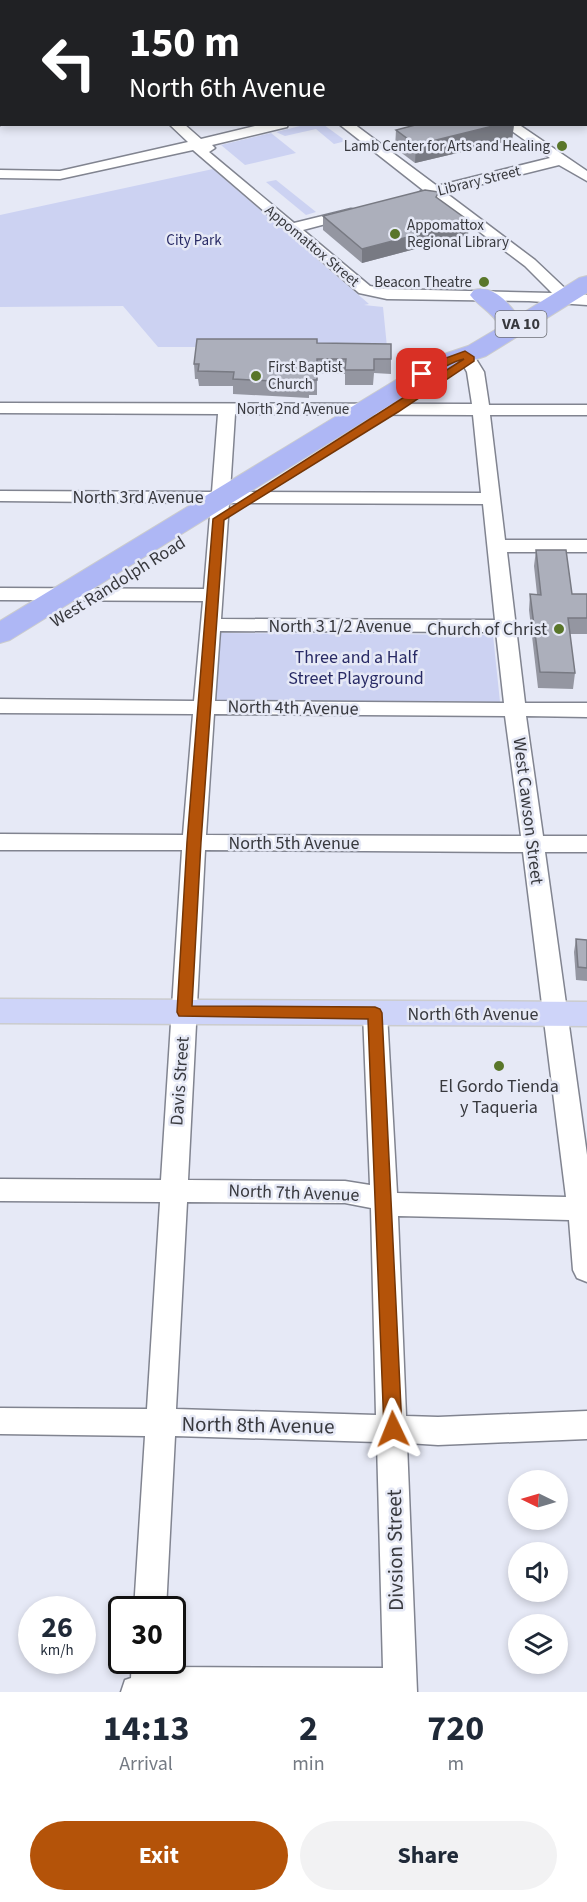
<!DOCTYPE html>
<html lang="en">
<head>
<meta charset="utf-8">
<style>
	:root { --surface:#fff; --page:#f2f2f3; --text:#1f2937; --muted:#747a83; --accent:#b45309 }
	body { margin:0; font-family:"Source Sans 3",sans-serif; background:var(--page); color:var(--text); height:100vh; display:flex; flex-direction:column; font-size:22px; white-space:nowrap }
	* { box-sizing:border-box; margin:0 }
	p { font-size:20px; color:var(--muted) }
	.icon { flex:none; width:33px; height:33px; fill:none; stroke:currentColor; stroke-width:2; stroke-linecap:round; stroke-linejoin:round }
	.map { position:relative; height:1692px; overflow:hidden }
	.panel { display:flex; flex-direction:column; background:var(--surface); flex:1 }
	.panel>* { flex:none }
	.top-card { position:absolute; left:0px; top:0px; width:588px; height:126px; box-shadow:0 3px 9px #0003; background:#202124; color:#fff; overflow:hidden }
	.needle { width:39px; rotate:275deg }
	.controls { position:absolute; left:508px; top:1470px; display:grid; gap:12px }
	.controls a { display:grid; place-items:center; width:60px; height:60px; border-radius:50%; background:var(--surface); box-shadow:0 3px 9px #0003; font-size:30px }
	.speed { position:absolute; left:18px; top:1596px; display:flex; gap:12px; font-size:30px; font-weight:700; text-align:center }
	.speed>* { display:grid; place-content:center; width:78px; height:78px; border-radius:50%; background:var(--surface); box-shadow:0 3px 9px #0003; line-height:1 }
	.speed small { font-size:15px; font-weight:400 }
	.speed .limit { border:3px solid #111; border-radius:9px; background:#fff; color:#111 }
	.pin { position:absolute; display:grid; place-items:center; width:51px; height:51px; color:#fff; margin:-26px; border-radius:12px; box-shadow:0 3px 9px #0006 }
	.me { position:absolute; width:66px; margin:-33px; rotate:358deg; stroke-linejoin:round; filter:drop-shadow(0 0 4px #0008) }
	.turn { display:flex; align-items:center; gap:21px; height:126px; padding:0 30px; font-size:27px }
	.turn .icon { width:78px; height:78px; stroke-width:2.5 }
	.turn b { display:block; font-size:42px; line-height:51px }
	.eta { display:flex; justify-content:space-evenly; align-items:center; height:102px; text-align:center }
	.eta b { font-size:36px; font-weight:700; line-height:42px }
	.primary-button { display:flex; gap:12px; margin-top:auto; padding:12px 30px }
	.primary-button a { flex:1; height:69px; border-radius:36px; background:var(--accent); color:#fff; font-size:24px; font-weight:700; line-height:69px; text-align:center }
	.primary-button a+a { background:var(--page); color:var(--text) }
	.map>svg:first-child { display:block }
</style>
</head>
<body>
<div class="map">
<svg width="587" height="1692" viewBox="0 0 587 1692">
	<rect width="100%" height="100%" fill="#e6e9f6"/>
	<g fill="#ccd2f2">
		<path d="M308,124L324,125L346,141L334,144L316,129L285,136L276,132Z"/>
		<path d="M271,133L296,153L245,165L221,145Z"/>
		<path d="M213,169L369,304L364,305L383,307L387,347H158L123,306L0,307V215Z"/>
		<path d="M276,180L316,212L306,215L266,182Z"/>
		<path d="M217,633L493,635L500,702L213,700Z"/>
	</g>
	<g fill="none" stroke-linecap="round" stroke-linejoin="round">
		<defs>
			<g id="minor">
				<path d="M21,0H34L35,2H22Z"/>
				<path d="M173,0H186L187,2H174Z"/>
				<path d="M244,0H262L243,2Z"/>
				<path d="M318,0H331L332,2H319Z"/>
				<path d="M464,0H478L479,2H465Z"/>
				<rect x="0" y="3" width="2" height="8"/>
				<rect x="586" y="51" width="1" height="8"/>
				<rect x="0" y="56" width="2" height="8"/>
				<rect x="586" y="67" width="1" height="9"/>
				<path d="M0,116L2,124L0,125Z"/>
				<path d="M169,124H184L201,139L263,124H288L287,127L212,145L215,148L209,152L294,223L351,209L356,210L358,213L356,216L303,230L370,286L387,289L552,293L525,266L432,196L419,197L417,194L423,190L339,124H354L437,186L550,158L502,124H518L587,171V181L559,165L446,193L535,260L571,294L587,295V305L529,301L387,299L359,293L193,150L60,179L0,178V170L60,171L188,142Z"/>
				<path d="M465,349L471,351L484,372L489,405H587V415H490L505,540H587V552H507L525,703H587V717L526,716L543,836H587V852H545L587,1155V1282L577,1278L573,1270L569,1220L398,1216L406,1416L438,1417L587,1411V1439L438,1445L407,1443L417,1692H121L125,1680L131,1678L132,1660H164V1667L383,1668L377,1442L175,1436L166,1610H134L145,1436L0,1434V1408L147,1409L160,1202L0,1201V1179L161,1180L182,850H0V834L183,835L193,714L0,713V699L194,701L203,601L0,600V588L204,589L211,503L0,501V491L212,492L218,414L0,413V403L472,404L467,372L457,354ZM235,414L473,415L481,493L230,492ZM229,503L483,504L495,620L221,619ZM220,631L496,632L504,703L215,701ZM214,714L505,716L521,836L206,835ZM205,850L523,852L566,1197L397,1193L387,1013L384,1006L375,1004L366,1006L363,1013L370,1185L345,1181L188,1180ZM187,1202L345,1203L371,1208L376,1415L176,1409Z"/>
			</g>
			<path id="major" d="M0,999L587,1002V1026L0,1023Z"/>
			<path id="highway" d="M587,276V293L486,356L450,368L10,640L0,643V621L432,358L468,346L500,327C493,312 479,307 470,295L474,290C493,285 507,301 518,316L579,278Z"/>
		</defs>
		<use href="#minor" stroke="#818490" stroke-width="3"/>
		<use href="#major" stroke="#cbcccd" stroke-width="3"/>
		<use href="#highway" stroke="#cbcccd" stroke-width="2"/>
		<use href="#minor" fill="#fff" fill-rule="evenodd"/>
		<use href="#major" fill="#ced4f9" fill-rule="evenodd"/>
		<use href="#highway" fill="#aeb7f5" fill-rule="evenodd"/>
	</g>
	<g fill="#9496a1">
		<path d="M419,124H514L512,140L415,163L395,148L396,130Z"/>
		<path d="M323,216L469,221L468,235L362,263L323,230Z"/>
		<path d="M317,343L391,359V374L374,373L373,385H345V374L317,373V395H309V398L233,394V386H199L198,379H195L194,364Z"/>
		<path d="M536,550L572,594H587V634H570L575,673L573,689L538,688L529,610L530,594H537L534,566Z"/>
		<path d="M576,939L587,940V981L576,980L574,952Z"/>
	</g>
	<g fill="#787a83">
		<path d="M501,124H514L512,140L415,163L416,145Z"/>
		<path d="M469,221L468,235L362,263V249Z"/>
	</g>
	<g fill="#acafbb" stroke="#787a83" stroke-width="1.5">
		<path d="M419,124H501L416,145L396,130Z"/>
		<path d="M425,190L439,192L436,197L469,221L362,249L323,216Z"/>
		<path d="M197,339H317V343L391,344V359H374V370H345L346,359H317V380H309V383L233,379L234,372L198,371L199,364H194Z"/>
		<path d="M536,550H566L572,594H587V618H568L575,673L540,672L530,594L541,595Z"/>
		<path d="M576,939L587,940V968L578,967Z"/>
	</g>
	<path fill="#b45309" stroke="#753606" stroke-width="1.5" d="M465,351L474,357V361L398,412L224,520L201,842L192,1006L375,1007L380,1009L382,1013L402,1429L399,1435L393,1437L386,1435L384,1429L368,1019L179,1016L177,1012L187,842L213,519L464,359C450,361 430,378 419,377V372L438,361Z"/>
	<g fill="#59762a" stroke="#e6e9f6" stroke-width="2">
		<circle cx="562" cy="146" r="6"/>
		<circle cx="395" cy="234" r="6"/>
		<circle cx="484" cy="282" r="6"/>
		<circle cx="256" cy="376" r="6"/>
		<circle cx="559" cy="629" r="6"/>
		<circle cx="499" cy="1066" r="6"/>
	</g>
	<g text-anchor="middle" dominant-baseline="central" stroke-width="5" stroke-linejoin="round" paint-order="stroke">
		<g font-size="15" fill="#38393e" stroke="#e6e9f6" text-anchor="end">
			<text x="550" y="146">Lamb Center for Arts and Healing</text>
			<text x="407" y="225" text-anchor="start">Appomattox<tspan x="407" dy="17">Regional Library</tspan></text>
			<text x="472" y="282">Beacon Theatre</text>
			<text x="268" y="367" text-anchor="start">First Baptist<tspan x="268" dy="17">Church</tspan></text>
		</g>
		<g font-size="15" fill="#38393e" stroke="#e6e9f6">
			<text transform="translate(479 181) rotate(-14)">Library Street</text>
			<text transform="translate(312 246) rotate(40)">Appomattox Street</text>
			<text x="293" y="409">North 2nd Avenue</text>
		</g>
		<g font-size="15" fill="#282a65" stroke="#e6e9f6">
			<text x="194" y="240">City Park</text>
		</g>
		<rect fill="#e6e9f6" stroke="#6c6e75" stroke-width="1.5" x="495.5" y="311" width="51" height="26" rx="4.5"/>
		<g font-size="16" font-weight="bold" fill="#38393e">
			<text x="521" y="324">VA 10</text>
		</g>
		<g font-size="18" fill="#38393e" stroke="#e6e9f6">
			<text x="138" y="497">North 3rd Avenue</text>
			<text transform="translate(118 582) rotate(-32)">West Randolph Road</text>
			<text x="340" y="626">North 3 1/2 Avenue</text>
			<text transform="translate(293 708) rotate(1)">North 4th Avenue</text>
			<text transform="translate(528 811) rotate(83)">West Cawson Street</text>
			<text x="294" y="843">North 5th Avenue</text>
			<text x="473" y="1014">North 6th Avenue</text>
			<text transform="translate(180 1081) rotate(-86)">Davis Street</text>
			<text transform="translate(294 1193) rotate(2)">North 7th Avenue</text>
		</g>
		<g font-size="18" fill="#38393e" stroke="#e6e9f6" text-anchor="end">
			<text x="547" y="629">Church of Christ</text>
			<text x="499" y="1086" text-anchor="middle">El Gordo Tienda<tspan x="499" dy="21">y Taqueria</tspan></text>
		</g>
		<g font-size="18" fill="#282a65" stroke="#e6e9f6">
			<text x="356" y="657">Three and a Half<tspan x="356" dy="21">Street Playground</tspan></text>
		</g>
		<g font-size="21" fill="#38393e" stroke="#e6e9f6">
			<text transform="translate(258 1425) rotate(1)">North 8th Avenue</text>
			<text transform="translate(395 1550) rotate(-91)">Divsion Street</text>
		</g>
	</g>
</svg>
<div class="controls">
<a><svg class="needle" viewBox="-14 -14 28 28"><path d="M0-13l5 13h-10z" fill="#e53935"/><path d="M0 13l5-13h-10z" fill="#747a83"/></svg></a>
<a><svg class="icon" aria-label="sound" viewBox="0 0 24 24"><path d="M4 9h4l5-4v14l-5-4H4zM17 9q2 3 0 6"/></svg></a>
<a><svg class="icon" aria-label="layers" viewBox="0 0 24 24"><path d="M12 4l9 5-9 5-9-5zM3 14l9 5 9-5"/></svg></a>
</div>
<div class="speed"><div>26<small>km/h</small></div><div class="limit">30</div></div>
<div class="pin" style="left:422px;top:374px;background:#d93025"><svg class="icon" aria-label="arrive" viewBox="0 0 24 24"><path d="M6 21V4h12l-3 4 3 4H6"/></svg></div>
<svg class="me" style="left:393px;top:1429px" viewBox="-20 -20 40 40"><path d="M0-17L14 15 0 8-14 15z" fill="#b45309" stroke="#fff" stroke-width="4"/></svg>
<div class="top-card">
<div class="turn"><svg class="icon" aria-label="left" viewBox="0 0 24 24"><path d="M17 20v-9H6M10 6l-5 5 5 5"/></svg><div><b>150 m</b>North 6th Avenue</div></div>
</div>
</div>
<section class="panel">
<div class="eta">
<div><b>14:13</b><p>Arrival</p></div>
<div><b>2</b><p>min</p></div>
<div><b>720</b><p>m</p></div>
</div>
<div class="primary-button"><a>Exit</a><a>Share</a></div>
</section>
</body>
</html>
